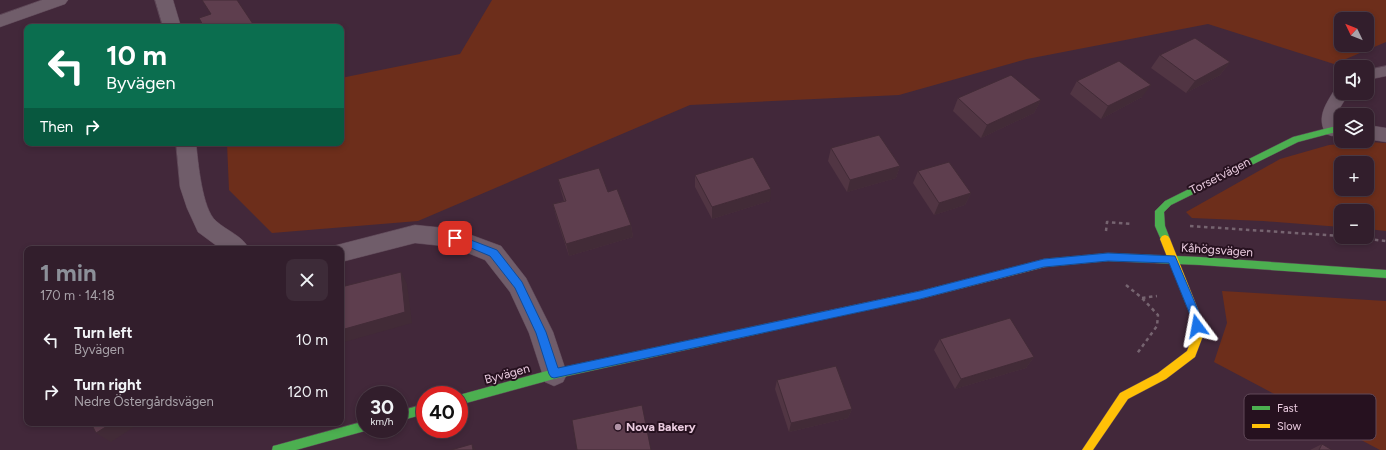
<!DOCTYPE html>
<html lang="en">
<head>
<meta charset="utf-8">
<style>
	:root { --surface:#321e2c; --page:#3d2b38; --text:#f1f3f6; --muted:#a8a2a9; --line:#4d3c48; --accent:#8c9099 }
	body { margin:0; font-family:Figtree,sans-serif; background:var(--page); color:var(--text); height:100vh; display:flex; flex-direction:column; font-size:15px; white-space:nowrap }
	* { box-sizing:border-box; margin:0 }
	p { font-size:13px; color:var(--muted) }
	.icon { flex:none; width:22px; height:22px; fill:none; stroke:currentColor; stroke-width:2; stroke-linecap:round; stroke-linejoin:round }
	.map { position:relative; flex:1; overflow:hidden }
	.sheet { position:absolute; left:24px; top:246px; width:320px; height:180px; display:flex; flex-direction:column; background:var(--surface); border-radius:8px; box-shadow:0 2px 6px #0003,0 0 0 1px var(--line) }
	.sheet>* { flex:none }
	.top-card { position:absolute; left:24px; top:24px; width:320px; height:122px; border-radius:8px; box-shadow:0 2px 6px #0003,0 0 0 1px var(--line); background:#0b6e4f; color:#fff; overflow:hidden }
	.needle { width:26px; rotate:313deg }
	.buttons { position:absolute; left:1334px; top:12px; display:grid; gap:8px }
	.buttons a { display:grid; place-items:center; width:40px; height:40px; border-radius:8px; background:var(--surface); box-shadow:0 2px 6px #0003,0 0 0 1px var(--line); font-size:20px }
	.speed { position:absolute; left:356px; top:386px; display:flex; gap:8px; font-size:20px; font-weight:700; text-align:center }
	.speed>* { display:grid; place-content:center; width:52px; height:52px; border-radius:50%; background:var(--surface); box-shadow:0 2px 6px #0003,0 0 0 1px var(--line); line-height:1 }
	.speed small { font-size:10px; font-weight:400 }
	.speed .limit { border:6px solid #d22; background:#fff; color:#111 }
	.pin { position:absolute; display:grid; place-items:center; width:34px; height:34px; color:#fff; margin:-17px; border-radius:8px; box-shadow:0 2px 6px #0006 }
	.me { position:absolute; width:44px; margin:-22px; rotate:347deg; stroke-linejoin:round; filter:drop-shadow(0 0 3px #0008) }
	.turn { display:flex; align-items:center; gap:14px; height:84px; padding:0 16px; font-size:18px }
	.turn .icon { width:52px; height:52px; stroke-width:2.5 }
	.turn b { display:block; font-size:28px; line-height:34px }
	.then { display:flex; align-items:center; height:38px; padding:0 16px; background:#0003; gap:8px; font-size:15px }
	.round { display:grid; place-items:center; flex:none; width:42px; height:42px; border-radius:8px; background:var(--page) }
	.overview { display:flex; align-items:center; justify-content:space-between; height:68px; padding:0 16px }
	h1 { font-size:24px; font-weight:700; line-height:30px; color:var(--accent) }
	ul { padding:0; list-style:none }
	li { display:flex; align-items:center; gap:12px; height:52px; padding:0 16px }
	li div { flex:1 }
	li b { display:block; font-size:15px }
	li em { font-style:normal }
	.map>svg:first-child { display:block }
</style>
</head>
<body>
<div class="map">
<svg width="1386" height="450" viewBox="0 0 1386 450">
	<rect width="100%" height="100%" fill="#42283a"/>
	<g fill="#6d2e1b" fill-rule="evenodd">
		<path d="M492,0H1386V42L1334,64L1208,24L1027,59L899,95L690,105L418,221L272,233L229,190L227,143H341V78L460,54ZM1341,19H1367V45H1341Z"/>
		<path d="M1369,142L1386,143V231L1367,229V211H1341V227L1263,221L1192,218L1186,212L1280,159L1329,145ZM1341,163H1367V189H1341Z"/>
		<path d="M1222,291L1386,301V450H1380L1214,362L1227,323Z"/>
	</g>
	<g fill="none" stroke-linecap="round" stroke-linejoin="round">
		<defs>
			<g id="lane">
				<path d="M1386,66V76L1367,80V70Z"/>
				<path d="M1341,87V93H1349L1338,111L1340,130L1338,134L1332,136L1326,134C1316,117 1326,104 1335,89Z"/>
			</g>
			<g id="street">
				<path d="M42,0H68L65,4L0,27V15Z"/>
				<path d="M155,0H173L181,27H163Z"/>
				<path d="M1367,125L1386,128V142L1367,139Z"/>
				<path d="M176,143H196C198,161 202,209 216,221C227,231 243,236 249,249H221L198,232L187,208L180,187Z"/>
				<path d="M415,225L455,229L501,246L526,278L553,332L567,374L563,382L554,386L545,382L529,333L510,292L485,260L453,247L415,243L341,262V249H332L333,246L341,244Z"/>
			</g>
			<g id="fast">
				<path d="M1332,127H1341V133H1332L1298,142L1171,205L1164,212L1165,226L1170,239L1168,242H1162L1155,226V211L1165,201L1293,137Z"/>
				<path d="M1108,253L1200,257L1386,270V278L1200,265L1108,261L1045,267L1042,266L1040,263L1042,260L1045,259Z"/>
				<path d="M826,311L829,312L831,315L829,318L826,319L554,379L459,405V395L554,369Z"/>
				<path d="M425,404V414L399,421V411Z"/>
				<path d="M365,421V429H369L365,431L296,450H272L273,446L277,445Z"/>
			</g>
			<g id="slow">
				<path d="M1165,235L1168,236L1170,239L1201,317L1203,336L1195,357L1166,379L1128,399L1093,450H1082L1120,393L1158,373L1187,351L1193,336L1191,317L1160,239L1162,236Z"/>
				<path d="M1045,259L1048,260L1050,263L1048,266L1045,267L920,299L826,319L823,318L821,315L823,312L826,311L920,291Z"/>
			</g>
		</defs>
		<use href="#lane" stroke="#5d4656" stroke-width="1"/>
		<use href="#street" stroke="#5d4656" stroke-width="1"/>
		<use href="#fast" stroke="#5d4656" stroke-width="1"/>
		<use href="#slow" stroke="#5d4656" stroke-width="1"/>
		<g stroke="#766470" stroke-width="2.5" stroke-dasharray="3.5 3.5" stroke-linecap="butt">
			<path d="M1190,226L1341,236"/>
			<path d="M1106,231L1107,222L1131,224"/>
			<path d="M1347,237L1386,241"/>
			<path d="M1126,285L1142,298L1158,315L1157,326L1136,355"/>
			<path d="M1142,298L1157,296"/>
		</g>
		<use href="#lane" fill="#705d6a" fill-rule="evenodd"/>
		<use href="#street" fill="#705d6a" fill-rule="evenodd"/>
		<use href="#fast" fill="#4caf50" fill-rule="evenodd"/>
		<use href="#slow" fill="#ffc107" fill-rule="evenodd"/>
	</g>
	<g fill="#513543">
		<path d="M1160,55L1230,62L1220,75L1186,93L1151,68Z"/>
		<path d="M1077,81L1142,97L1101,119L1070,94Z"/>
		<path d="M958,98L1041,100L1034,113L981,138L953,111Z"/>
		<path d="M831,148L900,166L896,178L847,192L828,161Z"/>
		<path d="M918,171L971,193L965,205L934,215L913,183Z"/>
		<path d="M695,175L770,201L712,219L695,187Z"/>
		<path d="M558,179L608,192L631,225L633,237L569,256L556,216L553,204L564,201L561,191Z"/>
		<path d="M940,339L1034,357L1026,368L955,389L934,350Z"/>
		<path d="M777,380L852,409L848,418L789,432L775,389Z"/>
		<path d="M1322,444L1332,450H1310Z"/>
	</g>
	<g fill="#422b37">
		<path d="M1230,62L1220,75L1186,93L1195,81Z"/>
		<path d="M1151,85L1142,97L1101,119L1108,106Z"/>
		<path d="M1041,100L1034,113L981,138L987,125Z"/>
		<path d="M900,166L896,178L847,192L850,180Z"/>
		<path d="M771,189L770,201L712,219V207Z"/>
		<path d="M971,193L965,205L934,215L939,203Z"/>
		<path d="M631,225L633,237L569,256L566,244Z"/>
		<path d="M401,272L407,284L412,323L341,343V330Z"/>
		<path d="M1034,357L1026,368L955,389L961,379Z"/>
		<path d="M852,409L848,418L789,432L791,423Z"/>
		<path d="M112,423H140L111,442L96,433Z"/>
		<path d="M472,444L476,450H473Z"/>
	</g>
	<g fill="#5e3e4e" stroke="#422b37">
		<path d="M202,0H237L255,27H204L199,18L211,14Z"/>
		<path d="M1195,38L1230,62L1195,81L1160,55Z"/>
		<path d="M1119,61L1151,85L1108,106L1077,81Z"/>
		<path d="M1011,75L1041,100L987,125L958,98Z"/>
		<path d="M879,135L900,166L850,180L831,148Z"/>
		<path d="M753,157L771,189L712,207L695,175Z"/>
		<path d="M949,162L971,193L939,203L918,171Z"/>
		<path d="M599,168L608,192L617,189L631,225L566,244L553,204L566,201L558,179Z"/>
		<path d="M401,272L405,312L341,330V287Z"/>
		<path d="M27,289V319H26L24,291Z"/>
		<path d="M1010,318L1034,357L961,379L940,339Z"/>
		<path d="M836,366L852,409L791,423L777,380Z"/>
		<path d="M642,405L651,450H577L572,420Z"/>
		<path d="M91,423H112L96,433Z"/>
		<path d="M472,444L473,450H451Z"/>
		<path d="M1322,444L1332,450H1319Z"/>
	</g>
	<path fill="#1a73e8" stroke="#114b97" d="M455,234L497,250L522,282L546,332L558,368L920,291L1044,259L1108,253L1175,256L1201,317L1202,326L1200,330L1197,331L1193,330L1191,317L1169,263L1108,261L1044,267L920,299L554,378L551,377L549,374L536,333L515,288L490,256L452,240L451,238L452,235Z"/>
	<circle fill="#b093a6" stroke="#26111f" stroke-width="1.5" cx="618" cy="427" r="4"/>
	<g text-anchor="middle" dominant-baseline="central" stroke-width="4" stroke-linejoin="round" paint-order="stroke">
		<g font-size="12" fill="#ebcce0" stroke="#26111f">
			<text transform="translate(1220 176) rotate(-27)">Torsetvägen</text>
			<text transform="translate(1217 250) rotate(4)">Kåhögsvägen</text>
			<text transform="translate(507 374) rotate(-15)">Byvägen</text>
		</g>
		<g font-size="12" font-weight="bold" fill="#ebcce0" stroke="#26111f" text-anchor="start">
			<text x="626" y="427">Nova Bakery</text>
		</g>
	</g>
	<rect x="1244" y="394" width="132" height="46" rx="6" fill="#26111f" stroke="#614959" stroke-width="1"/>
	<rect x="1252" y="406" width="18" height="4" fill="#4caf50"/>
	<rect x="1252" y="424" width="18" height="4" fill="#ffc107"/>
	<g font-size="11" fill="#ebcce0">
		<text x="1277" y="412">Fast</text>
		<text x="1277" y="430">Slow</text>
	</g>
</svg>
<div class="buttons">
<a><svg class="needle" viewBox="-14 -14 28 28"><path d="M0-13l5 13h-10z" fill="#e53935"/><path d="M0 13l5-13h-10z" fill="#a8a2a9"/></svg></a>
<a><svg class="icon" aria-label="sound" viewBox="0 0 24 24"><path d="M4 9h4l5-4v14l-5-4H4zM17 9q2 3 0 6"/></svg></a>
<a><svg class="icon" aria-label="layers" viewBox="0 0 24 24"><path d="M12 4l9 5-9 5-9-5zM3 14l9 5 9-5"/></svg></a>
<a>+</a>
<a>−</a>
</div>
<div class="speed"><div>30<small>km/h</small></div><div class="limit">40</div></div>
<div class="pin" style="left:455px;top:238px;background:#d93025"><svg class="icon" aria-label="arrive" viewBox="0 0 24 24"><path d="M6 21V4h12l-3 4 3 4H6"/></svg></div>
<svg class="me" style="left:1197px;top:326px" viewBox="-20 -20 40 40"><path d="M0-17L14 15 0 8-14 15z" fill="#1a73e8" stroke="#fff" stroke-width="4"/></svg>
<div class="top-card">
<div class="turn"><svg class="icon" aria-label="left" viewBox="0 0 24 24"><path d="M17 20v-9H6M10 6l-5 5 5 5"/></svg><div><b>10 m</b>Byvägen</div></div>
<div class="then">Then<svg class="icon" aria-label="right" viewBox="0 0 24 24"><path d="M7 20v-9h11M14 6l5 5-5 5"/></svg></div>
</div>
<section class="sheet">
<div class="overview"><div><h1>1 min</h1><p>170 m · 14:18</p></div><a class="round"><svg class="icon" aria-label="close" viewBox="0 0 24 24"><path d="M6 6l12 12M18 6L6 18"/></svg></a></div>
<ul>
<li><svg class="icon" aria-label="left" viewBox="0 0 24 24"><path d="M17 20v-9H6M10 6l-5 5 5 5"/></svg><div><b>Turn left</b><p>Byvägen</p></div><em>10 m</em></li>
<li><svg class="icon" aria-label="right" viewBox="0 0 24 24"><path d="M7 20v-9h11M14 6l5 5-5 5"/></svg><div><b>Turn right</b><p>Nedre Östergårdsvägen</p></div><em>120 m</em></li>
</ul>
</section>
</div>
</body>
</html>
